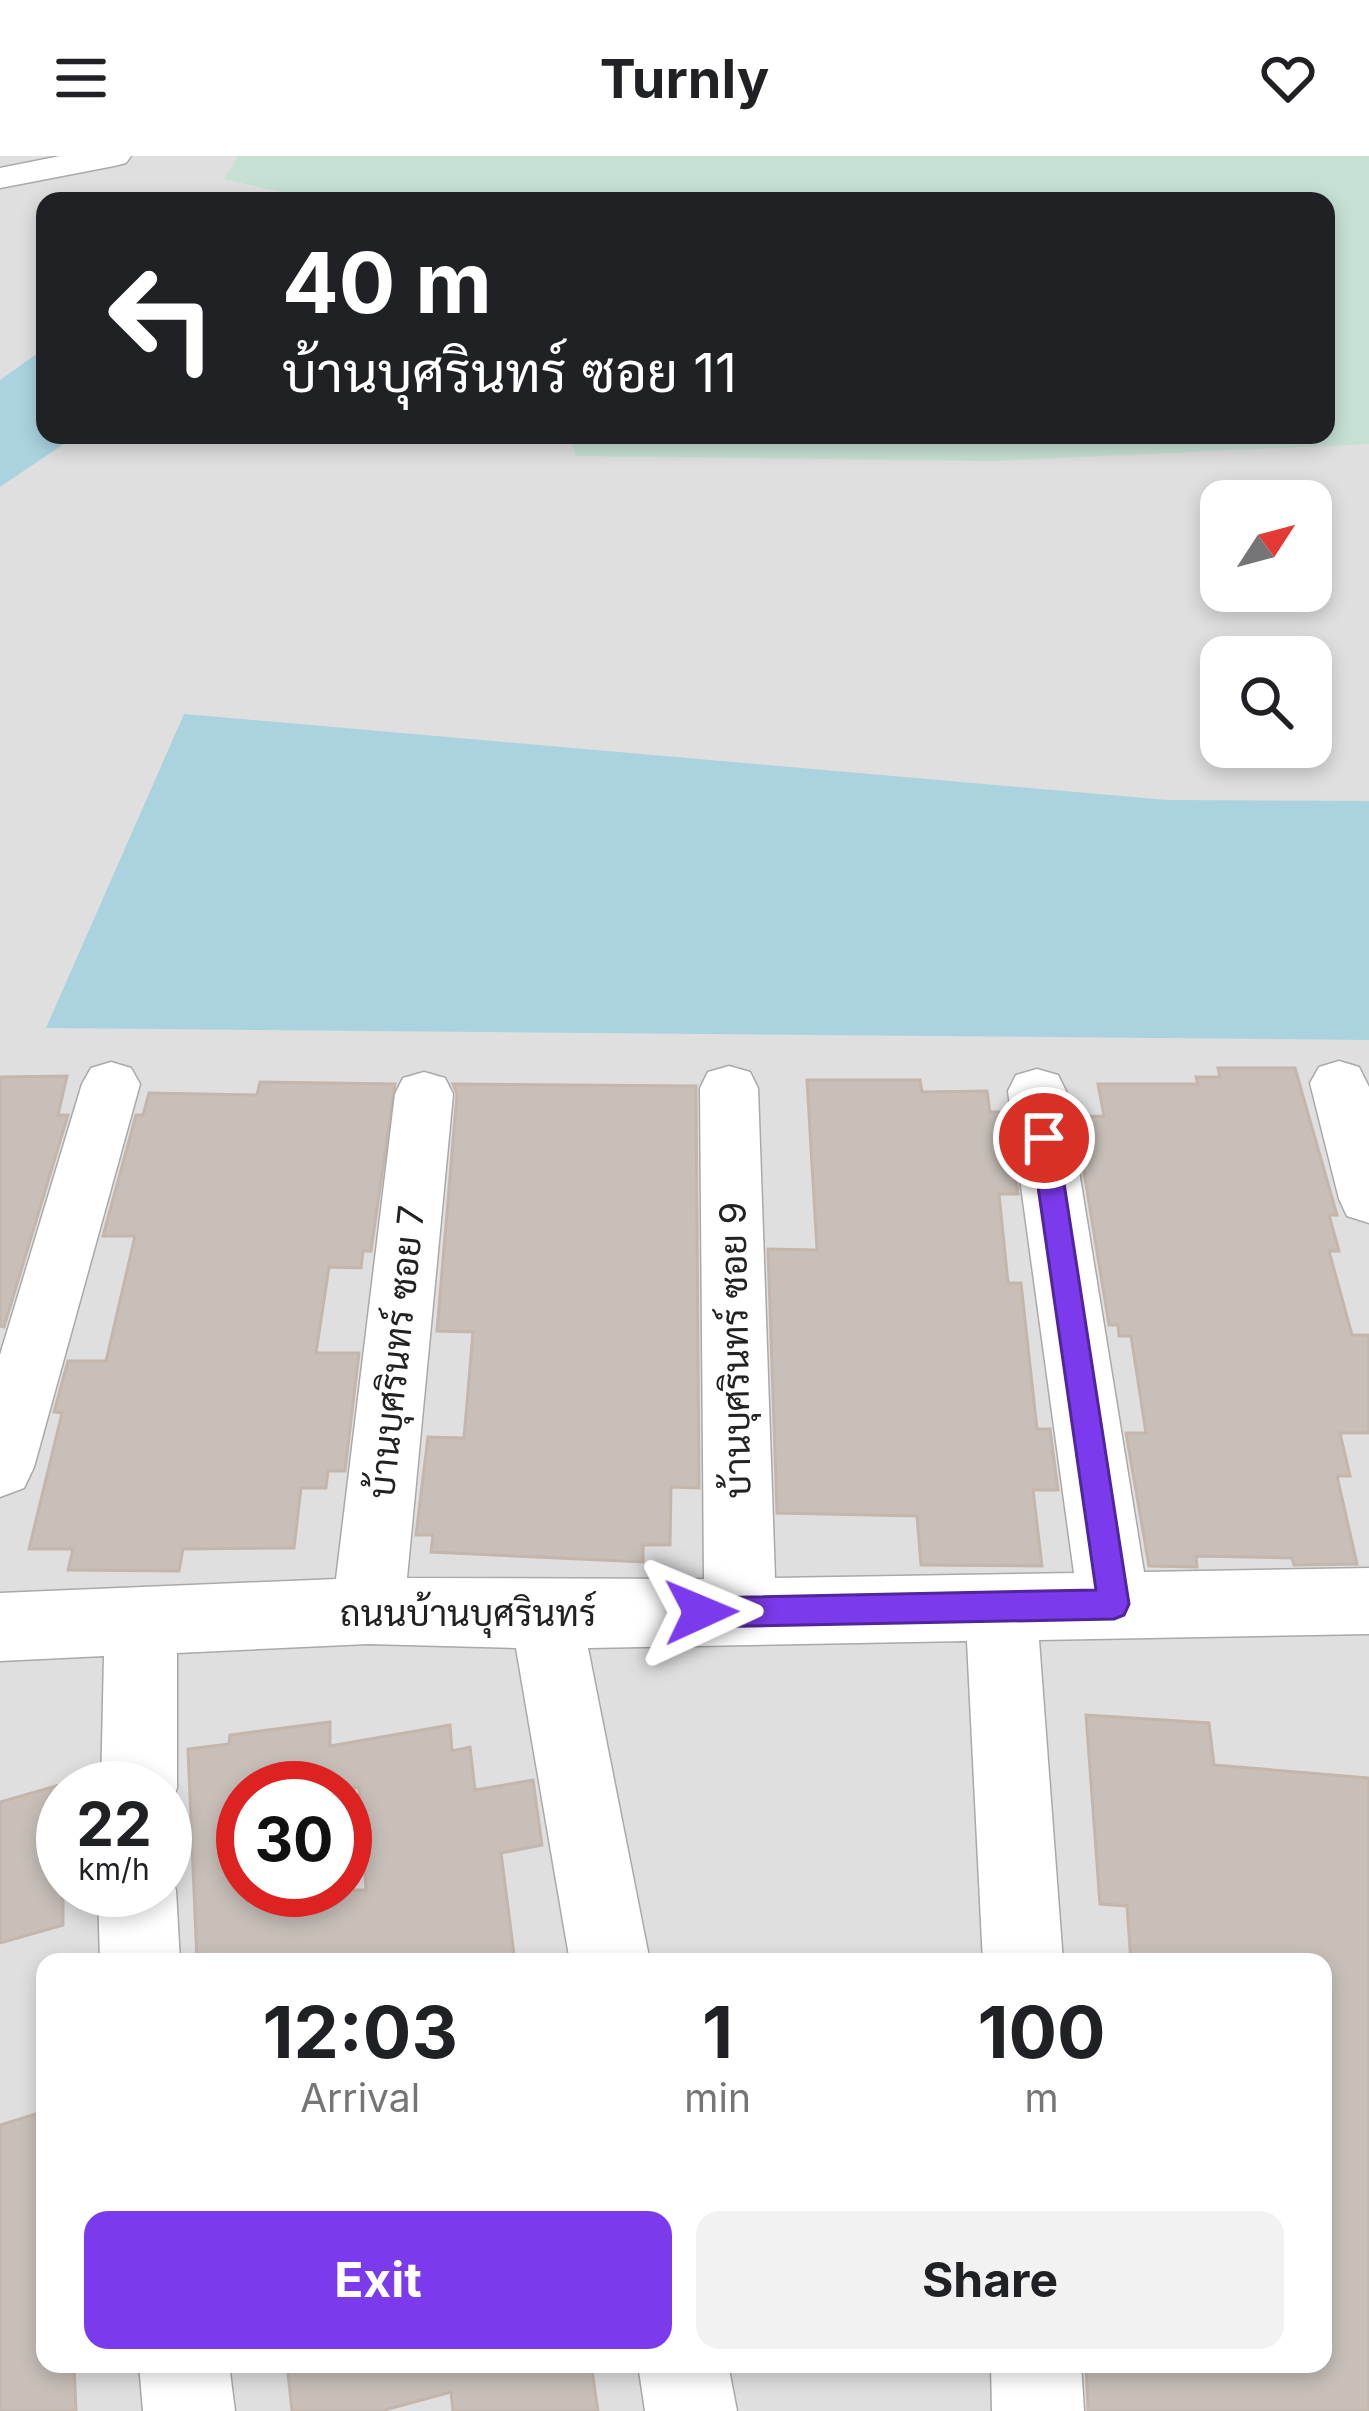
<!DOCTYPE html>
<html lang="en">
<head>
<meta charset="utf-8">
<style>
	:root { --surface:#fff; --page:#f2f2f2; --text:#202124; --muted:#757577; --accent:#7c3aed }
	body { margin:0; font-family:Inter,Sarabun,sans-serif; background:var(--page); color:var(--text); height:100vh; display:flex; flex-direction:column; font-size:45px; white-space:nowrap }
	* { box-sizing:border-box; margin:0 }
	p { font-size:39px; color:var(--muted) }
	.icon { flex:none; width:66px; height:66px; fill:none; stroke:currentColor; stroke-width:2; stroke-linecap:round; stroke-linejoin:round }
	.map { position:relative; flex:1; overflow:hidden }
	.details { position:absolute; left:36px; top:1797px; width:1296px; height:420px; display:flex; flex-direction:column; background:var(--surface); border-radius:24px; box-shadow:0 6px 18px #0003 }
	.details>* { flex:none }
	.hud { position:absolute; left:36px; top:36px; width:1299px; height:252px; border-radius:24px; box-shadow:0 6px 18px #0003; background:#202124; color:#fff; overflow:hidden }
	.needle { width:78px; rotate:54deg }
	.tools { position:absolute; left:1200px; top:324px; display:grid; gap:24px }
	.tools a { display:grid; place-items:center; width:132px; height:132px; border-radius:24px; background:var(--surface); box-shadow:0 6px 18px #0003; font-size:60px }
	.speed { position:absolute; left:36px; top:1605px; display:flex; gap:24px; font-size:60px; font-weight:700; text-align:center }
	.speed>* { display:grid; place-content:center; width:156px; height:156px; border-radius:50%; background:var(--surface); box-shadow:0 6px 18px #0003; line-height:1 }
	.speed small { font-size:30px; font-weight:400 }
	.speed .limit { border:18px solid #d22; background:#fff; color:#111 }
	.pin { position:absolute; display:grid; place-items:center; width:102px; height:102px; color:#fff; margin:-51px; border:6px solid #fff; border-radius:50%; box-shadow:0 3px 12px #0007 }
	.me { position:absolute; width:132px; margin:-66px; rotate:89deg; stroke-linejoin:round; filter:drop-shadow(0 0 9px #0008) }
	.turn { display:flex; align-items:center; gap:42px; height:252px; padding:0 48px; font-size:54px }
	.turn .icon { width:156px; height:156px; stroke-width:2.5 }
	.turn b { display:block; font-size:84px; line-height:102px }
	.eta { display:flex; justify-content:space-evenly; align-items:center; height:204px; text-align:center }
	.eta b { font-size:72px; font-weight:700; line-height:84px }
	.cta { display:flex; gap:24px; margin-top:auto; padding:24px 48px }
	.cta a { flex:1; height:138px; border-radius:24px; background:var(--accent); color:#fff; font-size:48px; font-weight:700; line-height:138px; text-align:center }
	.cta a+a { background:var(--page); color:var(--text) }
	header { display:flex; justify-content:space-between; align-items:center; height:156px; padding:0 48px; background:var(--surface); font-size:54px; font-weight:700 }
	.map>svg:first-child { display:block }
</style>
</head>
<body>
<header><svg class="icon" aria-label="menu" viewBox="0 0 24 24"><path d="M4 6h16M4 12h16M4 18h16"/></svg>Turnly<svg class="icon" aria-label="heart" viewBox="0 0 24 24"><path d="M12 20l-8-8c-3-5 5-10 8-4 3-6 11-1 8 4z"/></svg></header>
<div class="map">
<svg width="1369" height="2255" viewBox="0 0 1369 2255">
	<rect width="100%" height="100%" fill="#f2efe9"/>
	<path fill="#e0dfdf" fill-rule="evenodd" d="M0,0H1369V2255H0ZM45,45H1326V279H45ZM1221,345H1311V435H1221ZM1221,501H1311V591H1221ZM63,1632H165V1734H63ZM243,1632H345V1734H243ZM45,1806H1323V2208H45Z"/>
	<path fill="#c6e0d4" d="M238,0H1369V288L992,305L576,300L569,279H1326V45H320L224,23Z"/>
	<g fill="#aad3df">
		<path d="M45,192V279H77L0,331V224Z"/>
		<path d="M184,558L1167,644L1369,645V884L46,872Z"/>
	</g>
	<g fill="#c7bfb8" stroke="#c4b6ab" stroke-width="3" fill-rule="evenodd">
		<path d="M1218,912H1295L1337,1059H1329L1339,1095H1329L1352,1179H1369V1277H1340L1350,1320H1337L1357,1408L1294,1409L1292,1402L1196,1400L1197,1411L1149,1410L1126,1277H1146L1131,1180H1119L1118,1169H1109L1075,961L1104,960L1098,928H1198L1196,921H1220Z"/>
		<path d="M67,920L58,959H68L4,1171L0,1170V921Z"/>
		<path d="M807,924H920L922,936L987,935L990,956H1006L1018,1038H999L1008,1127H1021L1037,1273H1050L1058,1334H1033L1042,1410L921,1409L917,1360L777,1357L768,1093L817,1094Z"/>
		<path d="M260,926L395,928L371,1095H363L361,1112L329,1111L316,1197H359L345,1315H328L326,1332H301L294,1392L183,1393L179,1415L68,1414L73,1393H29L62,1257L54,1256L68,1205H106L135,1080H103L136,959H143L149,937L257,939Z"/>
		<path d="M453,928L696,930L699,1332L671,1331L670,1389H643V1406L431,1396L433,1379H416L428,1281L464,1282L473,1176L437,1175L457,938Z"/>
		<path d="M1086,1559L1209,1567L1214,1609L1369,1622V2255H1088L1086,2208H1323V1806H1131L1127,1750L1100,1748Z"/>
		<path d="M330,1566V1590L450,1569L452,1595L470,1591L475,1634L533,1624L542,1689L501,1697L515,1806H197L188,1593L229,1588L230,1579ZM243,1632H359L366,1734H243Z"/>
		<path d="M63,1628V1769L0,1787V1646Z"/>
		<path d="M45,1955V2208H74L76,2255H0V1969Z"/>
		<path d="M287,2208H591L598,2255H453L451,2236L381,2255H292Z"/>
	</g>
	<g fill="none" stroke-linecap="round" stroke-linejoin="round">
		<defs>
			<g id="street">
				<path d="M60,0H131L126,7L114,10L0,32V12Z"/>
				<path d="M1339,905L1359,911L1369,931V1067L1347,1060L1339,1043L1310,927L1319,911Z"/>
				<path d="M111,906L131,912L140,928L34,1311L24,1332L0,1341V1199L82,928L91,912Z"/>
				<path d="M729,910L750,916L758,932L775,1422L1074,1417L1008,935L1016,919L1037,913L1058,919L1066,935L1144,1416L1369,1412V1478L1039,1484L1063,1806H983L967,1485L588,1492L650,1806H570L516,1492L368,1488L177,1497V1632L166,1659L165,1632H101L104,1500L0,1505V1437L336,1423L395,938L403,922L424,916L445,922L453,938L407,1422L704,1423L700,932L708,916Z"/>
				<path d="M165,1707L176,1734L180,1806H100L98,1734H165Z"/>
				<path d="M139,2208H229L235,2255H143Z"/>
				<path d="M638,2208H728L737,2255H645Z"/>
				<path d="M991,2208H1081L1084,2255H992Z"/>
			</g>
		</defs>
		<use href="#street" stroke="#a9a9a9" stroke-width="3"/>
		<use href="#street" fill="#fff" fill-rule="evenodd"/>
	</g>
	<path fill="#7c3aed" stroke="#51269a" stroke-width="3" d="M1044,972L1057,982L1129,1448L1124,1459L1114,1463L701,1471L690,1467L686,1456L690,1446L701,1442L1096,1434L1031,982Z"/>
	<g text-anchor="middle" dominant-baseline="central" stroke-width="9" stroke-linejoin="round" paint-order="stroke">
		<g font-size="36" fill="#222" stroke="#fff">
			<text transform="translate(735 1194) rotate(-91)">บ้านบุศรินทร์ ซอย 9</text>
			<text transform="translate(396 1196) rotate(-84)">บ้านบุศรินทร์ ซอย 7</text>
			<text x="468" y="1457">ถนนบ้านบุศรินทร์</text>
		</g>
	</g>
</svg>
<div class="tools">
<a><svg class="needle" viewBox="-14 -14 28 28"><path d="M0-13l5 13h-10z" fill="#e53935"/><path d="M0 13l5-13h-10z" fill="#757577"/></svg></a>
<a><svg class="icon" aria-label="search" viewBox="0 0 24 24"><circle cx="10" cy="10" r="6"/><path d="M15 15l6 6"/></svg></a>
</div>
<div class="speed"><div>22<small>km/h</small></div><div class="limit">30</div></div>
<div class="pin" style="left:1044px;top:982px;background:#d93025"><svg class="icon" aria-label="arrive" viewBox="0 0 24 24"><path d="M6 21V4h12l-3 4 3 4H6"/></svg></div>
<svg class="me" style="left:701px;top:1456px" viewBox="-20 -20 40 40"><path d="M0-17L14 15 0 8-14 15z" fill="#7c3aed" stroke="#fff" stroke-width="4"/></svg>
<div class="hud">
<div class="turn"><svg class="icon" aria-label="left" viewBox="0 0 24 24"><path d="M17 20v-9H6M10 6l-5 5 5 5"/></svg><div><b>40 m</b>บ้านบุศรินทร์ ซอย 11</div></div>
</div>
<section class="details">
<div class="eta">
<div><b>12:03</b><p>Arrival</p></div>
<div><b>1</b><p>min</p></div>
<div><b>100</b><p>m</p></div>
</div>
<div class="cta"><a>Exit</a><a>Share</a></div>
</section>
</div>
</body>
</html>
